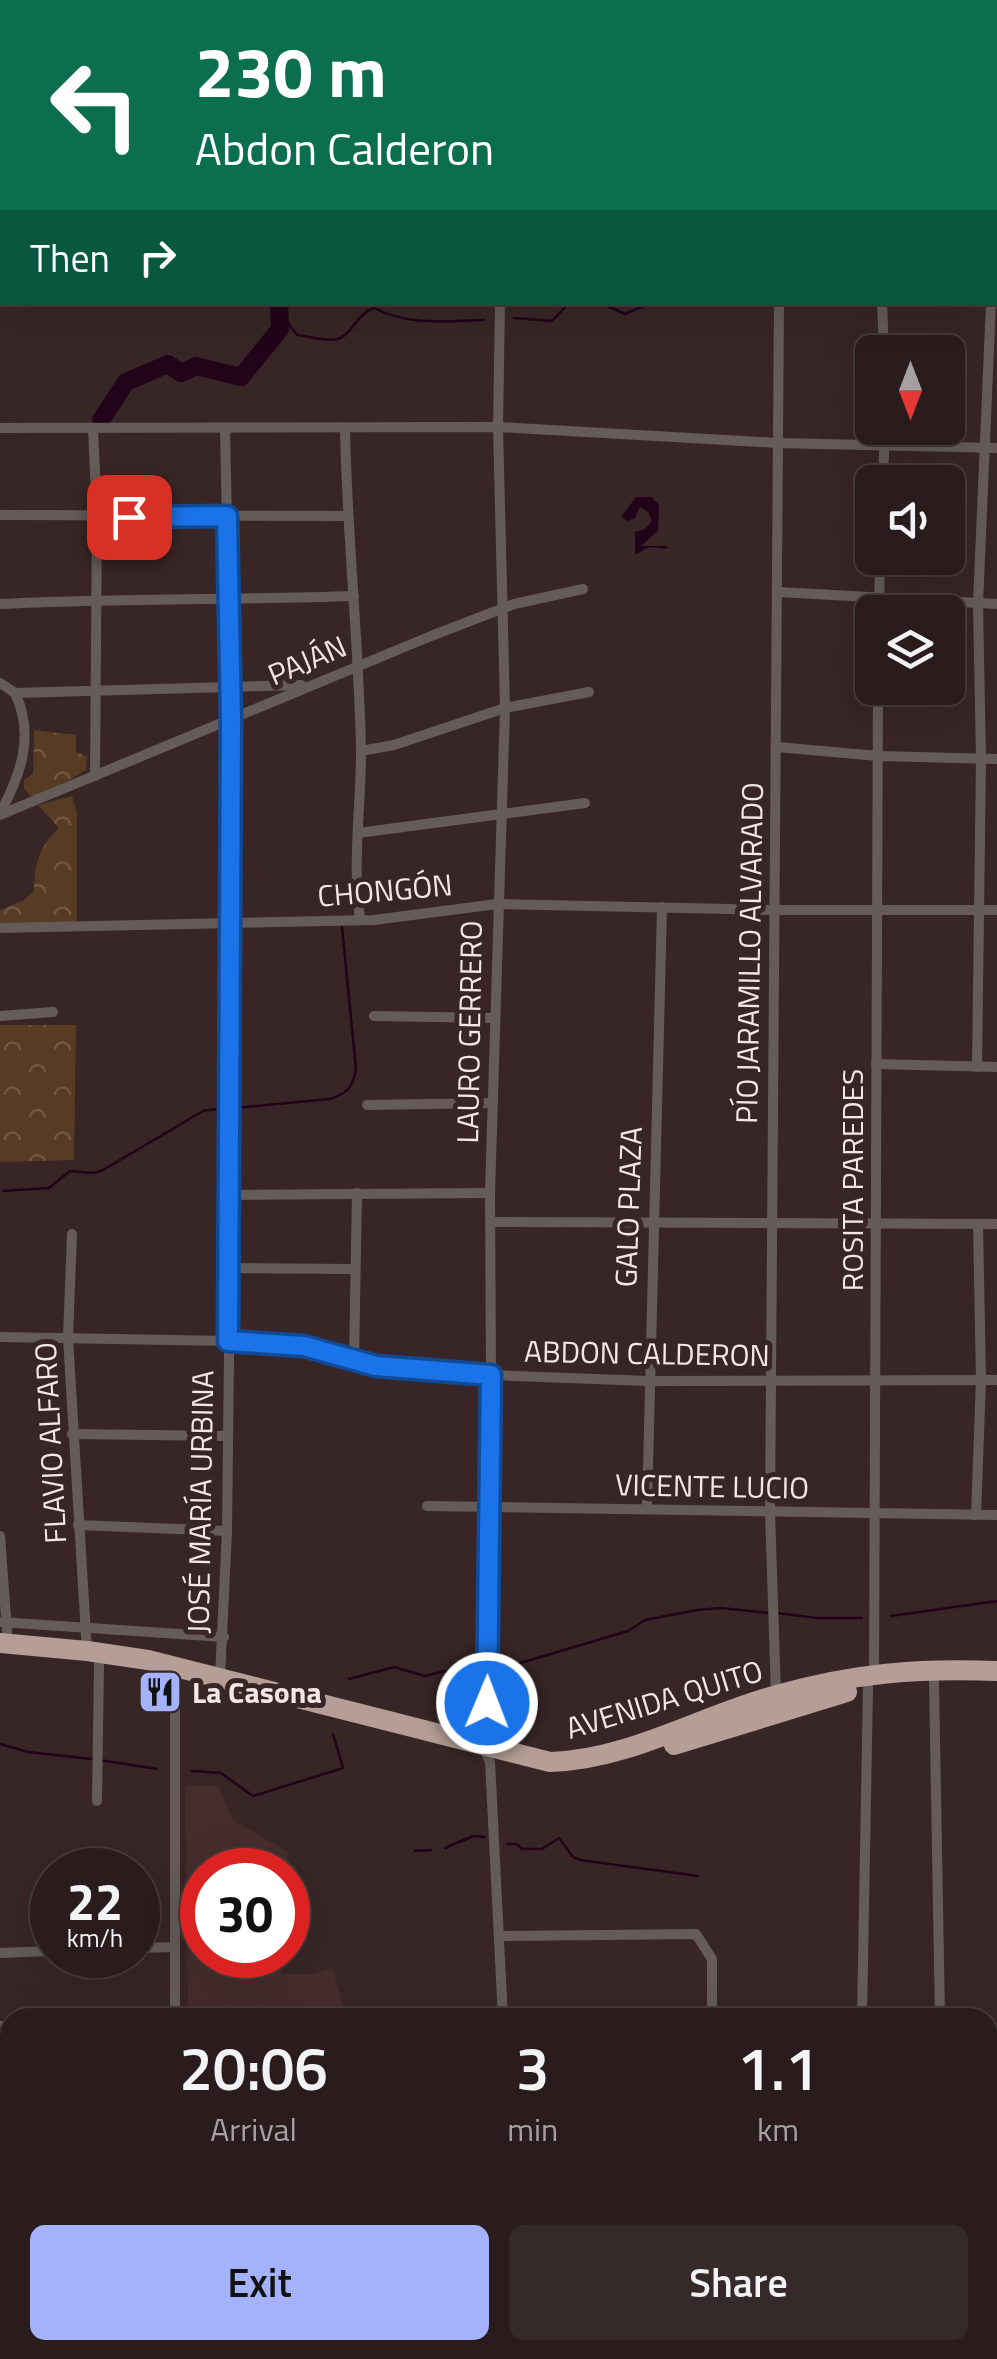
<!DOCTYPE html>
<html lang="en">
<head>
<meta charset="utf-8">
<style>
	:root { --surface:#2a1c1c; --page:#362929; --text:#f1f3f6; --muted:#a5a1a3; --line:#463a3b; --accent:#a4b2fc }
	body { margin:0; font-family:"Titillium Web",sans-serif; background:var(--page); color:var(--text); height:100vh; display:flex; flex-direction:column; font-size:38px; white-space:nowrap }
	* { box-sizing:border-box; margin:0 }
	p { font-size:32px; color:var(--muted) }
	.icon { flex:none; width:55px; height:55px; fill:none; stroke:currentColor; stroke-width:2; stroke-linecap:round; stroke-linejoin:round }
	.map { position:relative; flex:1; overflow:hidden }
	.details { position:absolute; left:0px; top:2008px; width:998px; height:352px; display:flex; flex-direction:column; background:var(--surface); border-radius:30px 30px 0 0; box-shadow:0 10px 40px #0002,0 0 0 2px var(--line) }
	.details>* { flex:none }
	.hud { position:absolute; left:0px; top:0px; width:998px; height:305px; box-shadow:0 10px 40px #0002,0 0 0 2px var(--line); background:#0b6e4f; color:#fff; overflow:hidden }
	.needle { width:65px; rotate:180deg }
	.controls { position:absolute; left:855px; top:335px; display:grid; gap:20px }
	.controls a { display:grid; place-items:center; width:110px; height:110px; border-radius:15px; background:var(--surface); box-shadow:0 10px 40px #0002,0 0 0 2px var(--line); font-size:50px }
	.speed { position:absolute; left:30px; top:1848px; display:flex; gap:20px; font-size:50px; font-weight:700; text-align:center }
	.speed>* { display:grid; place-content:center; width:130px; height:130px; border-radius:50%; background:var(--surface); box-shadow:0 10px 40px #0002,0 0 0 2px var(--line); line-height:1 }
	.speed small { font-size:25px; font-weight:400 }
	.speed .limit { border:15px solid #d22; background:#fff; color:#111 }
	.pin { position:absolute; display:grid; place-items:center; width:85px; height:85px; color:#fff; margin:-42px; border-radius:20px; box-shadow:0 5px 15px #0006 }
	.me { position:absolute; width:110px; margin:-55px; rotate:1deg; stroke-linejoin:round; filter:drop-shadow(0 0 8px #0008) }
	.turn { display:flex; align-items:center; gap:35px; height:210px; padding:0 30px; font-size:45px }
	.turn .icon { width:130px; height:130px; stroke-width:2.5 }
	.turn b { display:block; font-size:70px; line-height:85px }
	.then { display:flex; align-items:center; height:95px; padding:0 30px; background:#0003; gap:20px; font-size:38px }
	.eta { display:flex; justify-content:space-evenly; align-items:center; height:170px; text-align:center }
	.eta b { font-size:60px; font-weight:600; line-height:70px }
	.button { display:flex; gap:20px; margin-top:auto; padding:20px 30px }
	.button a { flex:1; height:115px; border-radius:15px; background:var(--accent); color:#111; font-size:40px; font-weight:600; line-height:115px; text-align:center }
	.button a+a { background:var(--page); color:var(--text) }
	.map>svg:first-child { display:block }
</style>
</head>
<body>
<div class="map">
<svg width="997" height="2359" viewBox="0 0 997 2359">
	<defs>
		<pattern id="forest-crowns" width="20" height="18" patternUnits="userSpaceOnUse" patternTransform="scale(2.5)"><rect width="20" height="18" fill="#573b22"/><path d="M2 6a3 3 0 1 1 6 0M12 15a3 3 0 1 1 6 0" fill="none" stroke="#705742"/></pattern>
	</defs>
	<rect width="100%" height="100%" fill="#382626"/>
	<path fill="#462d2d" d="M218,1786L233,1820L288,1852L287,1870H202V1955H282V1974H312L332,1968L343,2004L336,2017H188L185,1786Z"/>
	<g fill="url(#forest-crowns)">
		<path d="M34,730L76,735V752L87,756L86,770L46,793L30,796L24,788V780L33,774Z"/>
		<path d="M72,796L77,813V923L0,924V910L24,900L34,891C34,866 39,846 59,828L38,805Z"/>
		<path d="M0,1025H76L74,1160L0,1162Z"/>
	</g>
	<path fill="#21031a" d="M636,497H652L659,505L658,531L641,546H666L668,549L649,547L635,555V532L645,529L652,521L648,512L640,507L635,518L628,521L621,517Z"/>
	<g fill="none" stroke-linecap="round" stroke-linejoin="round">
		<g stroke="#21031a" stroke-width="2.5">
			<path d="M599,302L625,314L653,302"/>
			<path d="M277,308L297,335C308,336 327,342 338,339C352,335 356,314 374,308C410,326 443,321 484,320"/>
			<path d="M514,318L552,321L570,302"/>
			<path d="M235,1108L330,1099C348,1093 353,1087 356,1069L342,927"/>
			<path d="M3,1191L49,1188L70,1171L94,1173L103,1170L203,1111L224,1108"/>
			<path d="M777,1613L817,1618H862"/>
			<path d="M891,1616L997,1601"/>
			<path d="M500,1669L628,1631L645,1620L697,1610L721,1608L769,1613"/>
			<path d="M349,1679L394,1667L425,1676L445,1671L474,1682"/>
			<path d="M0,1744L28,1752L92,1759"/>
			<path d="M100,1760L157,1769"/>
			<path d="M192,1771L221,1773L253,1796L343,1768L333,1734"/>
			<path d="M507,1844H516L522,1849H542L559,1838L573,1857L580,1860L698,1876"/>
			<path d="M445,1848L473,1836L485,1837"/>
			<path d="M415,1851L431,1850"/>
		</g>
		<g stroke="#21031a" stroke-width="18">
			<path d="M0,233L2,232"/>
			<path d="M101,420L126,382L168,364L181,373L196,366L241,377L280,329L279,302"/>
		</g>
		<g stroke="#655c59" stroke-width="10">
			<path d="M495,0V2"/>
			<path d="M982,0V2"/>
			<path d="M882,2V0"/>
			<path d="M995,64H997"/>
			<path d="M995,291H997"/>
			<path d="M500,302L498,427L505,708L490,1193L491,1375L483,1747L490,1762L503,2018"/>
			<path d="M882,302L884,352"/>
			<path d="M0,428L498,427L778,443L997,448"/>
			<path d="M93,428L97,517L95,776"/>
			<path d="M345,429C347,536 359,643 361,751C361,807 352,863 360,919"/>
			<path d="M883,482L885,428"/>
			<path d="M0,515L347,516"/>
			<path d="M778,592L997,604"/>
			<path d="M0,604C118,598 236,600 354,596"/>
			<path d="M879,612L880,558"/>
			<path d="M0,683L15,693C35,735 21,775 0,813"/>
			<path d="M15,693L301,685"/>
			<path d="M777,747L878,756L997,759"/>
			<path d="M361,751L394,745L505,708L589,692"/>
			<path d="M0,815L431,636L514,604L583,589"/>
			<path d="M358,833L585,803"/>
			<path d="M0,928L374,920L497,904L775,910H997"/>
			<path d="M0,1016L53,1012"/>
			<path d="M374,1016L494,1018"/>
			<path d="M876,1064L997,1067"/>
			<path d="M977,1067L981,759L978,604L991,302"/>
			<path d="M367,1105L492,1103"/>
			<path d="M230,1195L490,1193"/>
			<path d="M491,1222L997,1224"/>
			<path d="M72,1234L68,1338L87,1651"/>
			<path d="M230,1268L355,1269"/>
			<path d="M0,1337L228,1341L304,1346L376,1366L491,1375L648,1381L997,1380"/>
			<path d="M354,1361L357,1193"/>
			<path d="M72,1434L228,1436"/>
			<path d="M427,1506L997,1515"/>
			<path d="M647,1509L662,907"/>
			<path d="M976,1515L981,1380L978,1224"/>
			<path d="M78,1525L227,1531"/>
			<path d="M0,1536L8,1644"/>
			<path d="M0,1622L224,1637"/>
			<path d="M874,1673L878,688"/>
			<path d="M220,1677L227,1531L230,1268L231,720L225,428"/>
			<path d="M934,1681L940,2018"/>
			<path d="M776,1695L770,1512L779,302"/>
			<path d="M97,1801L99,1664"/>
			<path d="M499,1936L696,1934L712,1959V2018"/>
			<path d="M138,1948L175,1947"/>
			<path d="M0,1953L52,1951"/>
			<path d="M175,2018V1677"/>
			<path d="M862,2018L868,1687"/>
			<path d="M0,2026H10"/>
			<path d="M988,2091H997"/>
			<path d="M0,2110H10"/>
			<path d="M0,2201H10"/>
			<path d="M0,2287H10"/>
			<path d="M0,2298L3,2359"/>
			<path d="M179,2350V2359"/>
			<path d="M371,2350V2359"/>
			<path d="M504,2350V2359"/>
			<path d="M713,2350V2359"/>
			<path d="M859,2350V2359"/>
			<path d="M944,2359V2350"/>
		</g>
		<g stroke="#b49e97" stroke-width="20">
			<path d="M0,1643L87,1651L148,1660L550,1762C629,1760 702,1715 777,1695C854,1673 918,1668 997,1671"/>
			<path d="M674,1745L847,1692"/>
		</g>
	</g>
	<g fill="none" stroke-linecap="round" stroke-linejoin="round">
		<defs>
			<path id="route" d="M129,517L227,516L231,720L228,1341L304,1346L376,1366L491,1375L487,1703"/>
		</defs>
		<use href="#route" stroke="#114b97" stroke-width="25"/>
		<use href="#route" stroke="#1a73e8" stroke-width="18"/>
	</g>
	<defs>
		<symbol id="restaurant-square" viewBox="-11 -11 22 22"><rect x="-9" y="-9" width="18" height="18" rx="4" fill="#a4b2fc" stroke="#382626"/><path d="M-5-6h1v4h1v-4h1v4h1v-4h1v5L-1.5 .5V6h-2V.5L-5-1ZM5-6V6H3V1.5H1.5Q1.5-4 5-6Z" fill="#111"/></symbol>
	</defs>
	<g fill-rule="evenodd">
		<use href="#restaurant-square" x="135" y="1667" width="50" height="50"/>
	</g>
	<g text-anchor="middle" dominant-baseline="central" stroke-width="10" stroke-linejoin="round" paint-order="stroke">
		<g font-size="30" fill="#f3e7e6" stroke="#382626">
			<text transform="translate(307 660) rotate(-23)">PAJÁN</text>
			<text transform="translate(385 890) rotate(-5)">CHONGÓN</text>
			<text transform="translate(749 953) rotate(-89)">PÍO JARAMILLO ALVARADO</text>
			<text transform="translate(469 1032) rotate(-89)">LAURO GERRERO</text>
			<text transform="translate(852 1180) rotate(-90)">ROSITA PAREDES</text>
			<text transform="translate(628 1207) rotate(-88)">GALO PLAZA</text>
			<text transform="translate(647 1353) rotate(1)">ABDON CALDERON</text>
			<text transform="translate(50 1443) rotate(-93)">FLAVIO ALFARO</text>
			<text transform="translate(712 1486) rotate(1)">VICENTE LUCIO</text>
			<text transform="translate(200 1502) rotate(-89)">JOSÉ MARÍA URBINA</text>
			<text transform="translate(664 1699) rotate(-17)">AVENIDA QUITO</text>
		</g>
		<g font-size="30" font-weight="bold" fill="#f3e7e6" stroke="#382626" text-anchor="start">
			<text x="192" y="1692">La Casona</text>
		</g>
	</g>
</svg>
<div class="controls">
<a><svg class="needle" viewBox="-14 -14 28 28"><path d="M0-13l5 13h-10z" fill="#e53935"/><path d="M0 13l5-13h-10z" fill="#a5a1a3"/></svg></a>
<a><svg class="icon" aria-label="sound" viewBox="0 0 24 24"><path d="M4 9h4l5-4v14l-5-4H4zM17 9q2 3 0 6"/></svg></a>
<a><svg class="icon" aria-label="layers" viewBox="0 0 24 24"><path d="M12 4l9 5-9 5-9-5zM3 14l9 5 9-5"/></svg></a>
</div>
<div class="speed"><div>22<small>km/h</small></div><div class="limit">30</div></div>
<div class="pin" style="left:129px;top:517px;background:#d93025"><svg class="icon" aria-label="arrive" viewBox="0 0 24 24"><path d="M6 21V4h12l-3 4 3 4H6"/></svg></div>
<svg class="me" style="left:487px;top:1703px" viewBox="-20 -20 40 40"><circle r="17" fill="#1a73e8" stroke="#fff" stroke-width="3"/><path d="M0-11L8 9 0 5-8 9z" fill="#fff"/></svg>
<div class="hud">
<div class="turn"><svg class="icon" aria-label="left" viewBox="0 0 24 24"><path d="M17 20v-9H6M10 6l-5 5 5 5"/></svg><div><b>230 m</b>Abdon Calderon</div></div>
<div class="then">Then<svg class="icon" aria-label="right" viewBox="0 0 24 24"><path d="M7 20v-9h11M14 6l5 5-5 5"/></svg></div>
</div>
<section class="details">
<div class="eta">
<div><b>20:06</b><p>Arrival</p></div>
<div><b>3</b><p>min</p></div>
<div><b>1.1</b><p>km</p></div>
</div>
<div class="button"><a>Exit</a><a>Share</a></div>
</section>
</div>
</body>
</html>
